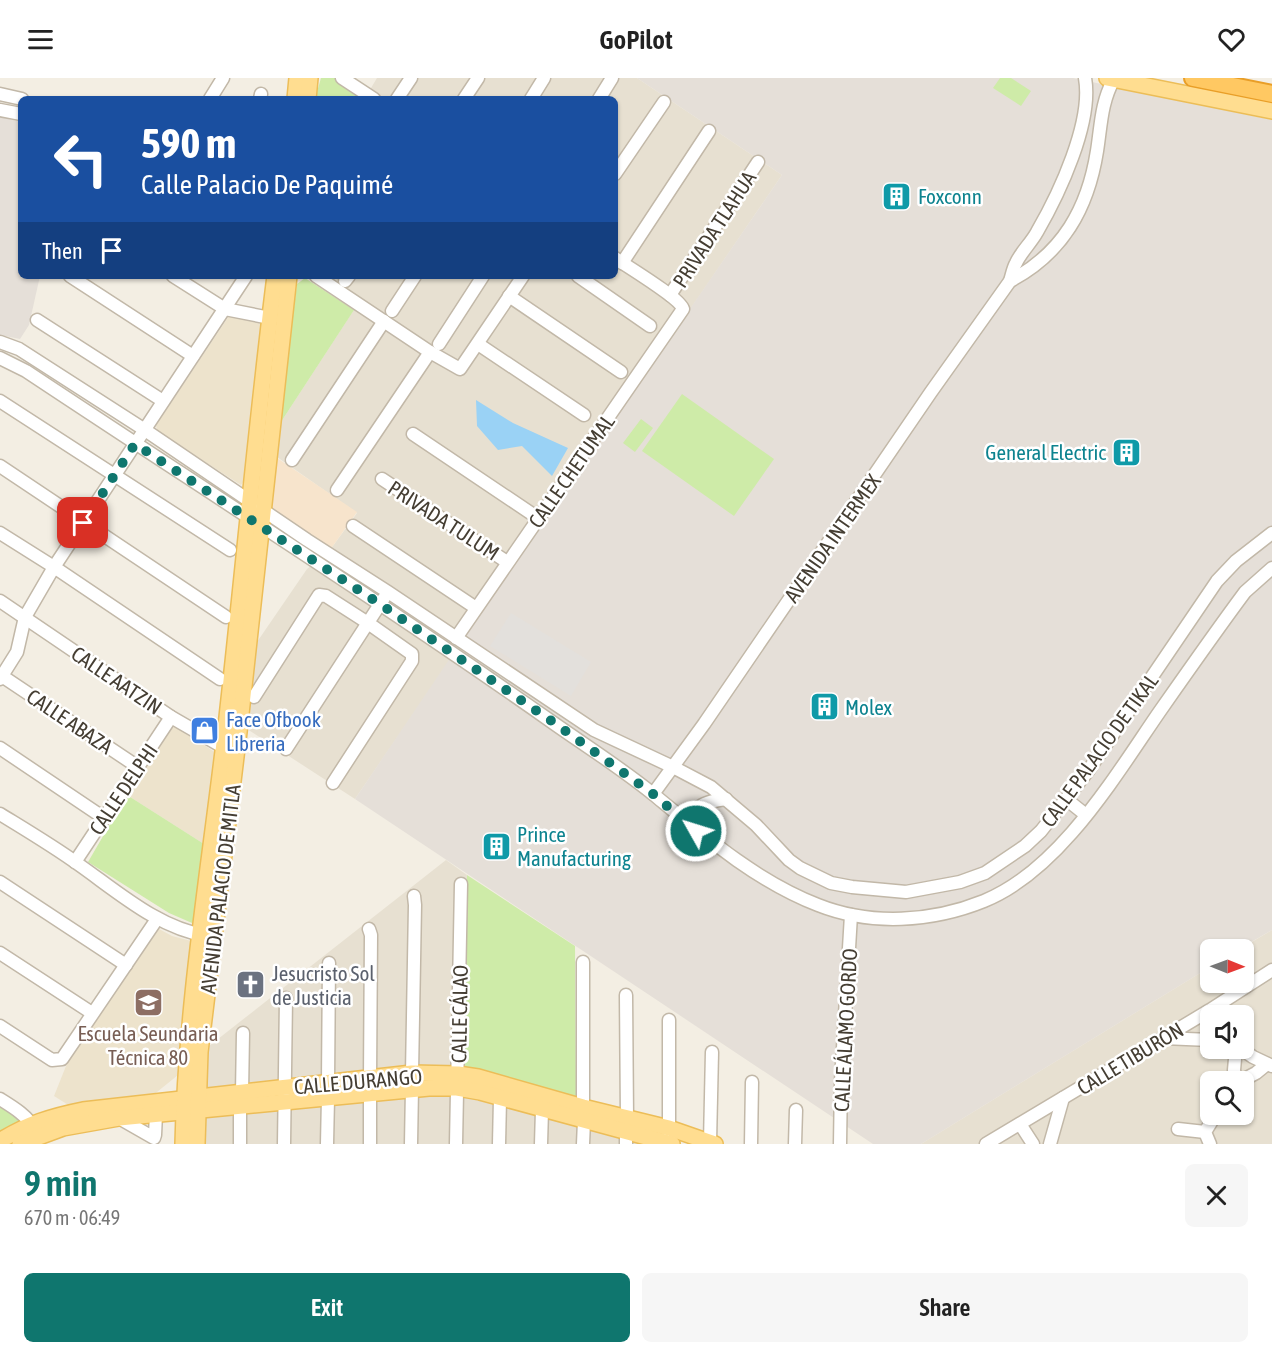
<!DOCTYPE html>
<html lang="en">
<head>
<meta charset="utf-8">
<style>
	:root { --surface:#fff; --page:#f6f6f6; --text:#222; --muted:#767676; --accent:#0f766e }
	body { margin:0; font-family:"Asap Condensed",sans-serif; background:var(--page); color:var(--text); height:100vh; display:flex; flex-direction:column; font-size:22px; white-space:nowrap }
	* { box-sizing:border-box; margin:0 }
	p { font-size:20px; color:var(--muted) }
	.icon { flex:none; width:33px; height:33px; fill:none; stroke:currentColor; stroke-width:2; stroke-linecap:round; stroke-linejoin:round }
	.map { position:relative; height:1066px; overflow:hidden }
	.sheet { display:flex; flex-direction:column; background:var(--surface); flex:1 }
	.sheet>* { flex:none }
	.hud { position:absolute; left:18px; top:18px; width:600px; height:183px; border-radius:9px; box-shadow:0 2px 4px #0004; background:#1a4fa0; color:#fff; overflow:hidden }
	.needle { width:39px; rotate:91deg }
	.buttons { position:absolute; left:1200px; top:861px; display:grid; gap:12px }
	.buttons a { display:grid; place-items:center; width:54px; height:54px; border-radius:9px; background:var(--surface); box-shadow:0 2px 4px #0004; font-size:30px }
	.pin { position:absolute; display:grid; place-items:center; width:51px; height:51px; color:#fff; margin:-26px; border-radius:12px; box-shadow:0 3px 9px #0006 }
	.me { position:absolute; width:66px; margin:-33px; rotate:309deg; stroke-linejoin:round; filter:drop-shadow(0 0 4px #0008) }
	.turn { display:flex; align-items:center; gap:21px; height:126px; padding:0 24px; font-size:27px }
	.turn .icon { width:78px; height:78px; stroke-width:2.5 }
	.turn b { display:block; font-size:42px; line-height:51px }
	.then { display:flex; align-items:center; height:57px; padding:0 24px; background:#0003; gap:12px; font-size:22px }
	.round { display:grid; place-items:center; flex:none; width:63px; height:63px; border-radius:9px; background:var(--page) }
	.summary { display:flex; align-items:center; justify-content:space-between; height:102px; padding:0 24px }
	h1 { font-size:36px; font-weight:600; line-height:45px; color:var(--accent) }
	.cta { display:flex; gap:12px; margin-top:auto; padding:12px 24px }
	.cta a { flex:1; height:69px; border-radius:9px; background:var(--accent); color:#fff; font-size:24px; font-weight:600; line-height:69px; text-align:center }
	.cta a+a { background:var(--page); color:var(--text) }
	header { display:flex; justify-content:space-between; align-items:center; height:78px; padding:0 24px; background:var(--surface); font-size:27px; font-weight:600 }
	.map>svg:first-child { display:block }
</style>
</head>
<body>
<header><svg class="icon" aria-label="menu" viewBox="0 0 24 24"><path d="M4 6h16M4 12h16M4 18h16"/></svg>GoPilot<svg class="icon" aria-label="heart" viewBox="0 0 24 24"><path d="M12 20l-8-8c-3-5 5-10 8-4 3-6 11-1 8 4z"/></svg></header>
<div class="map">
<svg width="1272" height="1066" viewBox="0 0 1272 1066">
	<rect width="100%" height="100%" fill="#f3eee3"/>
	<g fill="#e7e0d1" fill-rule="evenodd">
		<path d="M377,0H637L782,97L355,721L247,651L257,564L307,491L330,472L357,435L277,379L279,347L361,221L328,198H615V21H367L365,20Z"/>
		<path d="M446,782L467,797L465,992L204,1014V972Z"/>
		<path d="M1272,852V1066H921L1210,889V904H1244V872L1240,871ZM1210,938H1244V970H1210ZM1210,1004H1244V1036H1210Z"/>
		<path d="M393,1017L467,1019L645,1066H205V1038Z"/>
	</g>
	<path fill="#f7e4cc" d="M274,378L357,434L330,472L272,431L268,423Z"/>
	<g fill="#e5dfd8">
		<path d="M637,0H1073L1272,42V852L1239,871L1210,872V889L921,1066H873L355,721L465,558L782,97Z"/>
		<path d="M0,39L21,44V198H40L29,247L20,261L0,257Z"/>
	</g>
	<g fill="#ede3cc">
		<path d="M229,238L259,243L264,248L248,397L241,407L157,353L156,347Z"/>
		<path d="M172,649L178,650L216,675L204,766L127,717Z"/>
		<path d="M159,851L172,858L195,864L178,997L152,1018L70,1028L54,1018L68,983Z"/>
	</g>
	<g fill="#ceeba8">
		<path d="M321,0H337L367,21H315Z"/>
		<path d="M1000,0H1011L1031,13L1021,28L993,10Z"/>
		<path d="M305,200L354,232L279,347L297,206Z"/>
		<path d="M682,316L774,381L734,438L642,373Z"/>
		<path d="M641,341L653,350L635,374L623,365Z"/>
		<path d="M127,717L204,766L196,842L192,845L169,835L88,784Z"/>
		<path d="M467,797L575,868L576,1019L574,1021L465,992Z"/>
		<path d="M0,1029L20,1042L0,1055Z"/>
	</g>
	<path fill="#e3e0dc" d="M511,535L591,584L571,618L490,568Z"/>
	<path fill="#9ad2f5" d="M476,322L513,345L568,370L552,398L522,368L498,372L477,348Z"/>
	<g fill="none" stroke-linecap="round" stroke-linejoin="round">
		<defs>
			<g id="minor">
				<path d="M342,0L374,21"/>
				<path d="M0,16L22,21"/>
				<path d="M210,21L223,0"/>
				<path d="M260,21L261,16"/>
				<path d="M397,21L411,0"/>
				<path d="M464,21L478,0"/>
				<path d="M531,21L544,0"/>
				<path d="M599,21L612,0"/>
				<path d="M0,32L21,36"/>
				<path d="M615,96L664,24"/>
				<path d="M622,185L709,53"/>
				<path d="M70,198L193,278"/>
				<path d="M173,198L225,231L270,240"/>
				<path d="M316,198L430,274L460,291L523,198"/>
				<path d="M578,198L650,248"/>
				<path d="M345,203L349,198"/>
				<path d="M1010,203C1063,175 1088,130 1097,73C1101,48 1101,24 1114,1"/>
				<path d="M670,217L758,84"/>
				<path d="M509,218L621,294"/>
				<path d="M392,233L415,198"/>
				<path d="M37,242L163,323"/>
				<path d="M0,264L19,271L145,352L307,462L388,514L594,652L673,689L711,709L756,747L789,782L800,790L831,805L852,809L906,814L960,804L985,795L1025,768L1041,753L1088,693L1217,503L1236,483L1272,455"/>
				<path d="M439,266L483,198"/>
				<path d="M478,266L584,337"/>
				<path d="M0,280L26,293C202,410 380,523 552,644C586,668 621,690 653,716C704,758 756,803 818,827C871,848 932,844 984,823C1060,792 1115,698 1160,633C1188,593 1216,553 1245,514L1272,490"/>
				<path d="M0,323L230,472"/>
				<path d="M413,356L538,440"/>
				<path d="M292,382L384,243"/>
				<path d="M0,388L226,539"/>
				<path d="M382,401L507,484"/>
				<path d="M337,412L430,274"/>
				<path d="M353,448L476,530"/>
				<path d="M0,455L54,489L220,601"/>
				<path d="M0,523L171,639L230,673"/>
				<path d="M456,560L683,231C680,220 628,189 615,180"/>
				<path d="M2,598L138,689"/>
				<path d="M0,601L17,574L25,539L54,489L246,198"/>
				<path d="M254,619L319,517L326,518L368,545L412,576V583L333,705"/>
				<path d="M0,670L104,740"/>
				<path d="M286,671L384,520"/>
				<path d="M653,716L704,646L931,314L1010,203C1012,197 1013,190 1016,185C1021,174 1031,165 1037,154C1059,116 1093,44 1085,0"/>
				<path d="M1066,721L1086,737"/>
				<path d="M0,736C26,752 53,768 78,786C118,814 158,850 207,858"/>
				<path d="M696,753C690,727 704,724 726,721"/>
				<path d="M75,784L171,639"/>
				<path d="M0,804L126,887"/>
				<path d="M369,851L371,857L370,1000"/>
				<path d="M0,875L92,935"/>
				<path d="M626,917L627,1041"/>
				<path d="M0,948L52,982L62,981L157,841"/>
				<path d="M1163,960L1210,962"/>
				<path d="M1240,970L1253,979L1272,988"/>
				<path d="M412,995L415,827L414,818"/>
				<path d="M328,1004L329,885"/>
				<path d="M1236,1004L1234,992L1236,970"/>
				<path d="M1239,1004L1256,995L1267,986"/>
				<path d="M242,1015L243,955"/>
				<path d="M0,1021C13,1029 28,1038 35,1052"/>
				<path d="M583,1029V884"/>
				<path d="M119,1040L154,1060L155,1057L156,1036"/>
				<path d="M1020,1046L1033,1066"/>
				<path d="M1178,1051L1205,1054"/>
				<path d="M669,1059V942"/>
				<path d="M710,1064L712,974"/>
				<path d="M240,1066V1027"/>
				<path d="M284,1066L286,920"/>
				<path d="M327,1066L328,1020"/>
				<path d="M370,1066V1014"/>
				<path d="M411,1066L412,1010"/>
				<path d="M456,1066L461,806"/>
				<path d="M499,1066L500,1021"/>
				<path d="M541,1066L542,1032"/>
				<path d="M583,1066L584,1043"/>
				<path d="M626,1066V1053"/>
				<path d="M751,1066L752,1004"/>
				<path d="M795,1066L796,1032"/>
				<path d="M840,1066L841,1003L851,837"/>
				<path d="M986,1066L1210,932L1272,892"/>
				<path d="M1050,1066L1063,1020"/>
				<path d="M1210,1066L1205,1054L1216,1036"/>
			</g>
			<g id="major">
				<path d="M1107,0L1272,33"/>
				<path d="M295,21L297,0"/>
				<path d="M308,21L310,0"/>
				<path d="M0,1063C26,1046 53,1038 83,1032L412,995L458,996L478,999L583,1029L669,1050L715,1066"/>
				<path d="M20,1066L63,1050L119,1040L429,1010H457L480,1014L672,1066"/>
				<path d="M183,1066C186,926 210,787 226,648C243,498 256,348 275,198"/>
				<path d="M197,1066L200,974L239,654L289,198"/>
			</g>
			<path id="highway" d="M1193,0L1272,16"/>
		</defs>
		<use href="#minor" stroke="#c2b8a8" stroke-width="15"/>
		<use href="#major" stroke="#ecbd58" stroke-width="18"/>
		<use href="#highway" stroke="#e99e27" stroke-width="20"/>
		<use href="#minor" stroke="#fff" stroke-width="12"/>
		<use href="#major" stroke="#ffdd90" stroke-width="15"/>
		<use href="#highway" stroke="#ffc862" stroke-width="16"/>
	</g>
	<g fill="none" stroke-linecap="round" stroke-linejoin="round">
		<path stroke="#0f766e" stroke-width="10" stroke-dasharray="0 18" d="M83,445L135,366L380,526L553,644L653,716L696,753"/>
	</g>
	<defs>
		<symbol id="building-square" viewBox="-11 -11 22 22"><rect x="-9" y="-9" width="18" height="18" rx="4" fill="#0f9aa8" stroke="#fff"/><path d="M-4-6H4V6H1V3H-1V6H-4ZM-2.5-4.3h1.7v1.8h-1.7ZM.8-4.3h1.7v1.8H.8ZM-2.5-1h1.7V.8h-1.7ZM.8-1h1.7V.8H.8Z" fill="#fff"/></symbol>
		<symbol id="shop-square" viewBox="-11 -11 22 22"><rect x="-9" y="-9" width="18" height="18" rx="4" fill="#3f7fe0" stroke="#fff"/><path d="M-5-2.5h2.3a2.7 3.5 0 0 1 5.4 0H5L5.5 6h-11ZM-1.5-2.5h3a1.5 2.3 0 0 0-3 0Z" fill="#fff"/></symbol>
		<symbol id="church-square" viewBox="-11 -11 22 22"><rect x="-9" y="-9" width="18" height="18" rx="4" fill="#6b7280" stroke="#fff"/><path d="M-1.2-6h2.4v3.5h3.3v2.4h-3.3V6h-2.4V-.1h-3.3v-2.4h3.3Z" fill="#fff"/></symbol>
		<symbol id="school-square" viewBox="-11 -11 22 22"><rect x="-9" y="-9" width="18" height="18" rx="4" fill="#8d6e63" stroke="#fff"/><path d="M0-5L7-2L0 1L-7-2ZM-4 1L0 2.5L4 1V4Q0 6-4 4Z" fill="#fff"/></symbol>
	</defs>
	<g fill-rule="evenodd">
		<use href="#building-square" x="880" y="102" width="33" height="33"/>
		<use href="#building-square" x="1110" y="358" width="33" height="33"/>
		<use href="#building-square" x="808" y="612" width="33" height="33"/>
		<use href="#shop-square" x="188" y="636" width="33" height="33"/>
		<use href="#building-square" x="480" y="752" width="33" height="33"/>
		<use href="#church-square" x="234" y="890" width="33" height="33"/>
		<use href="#school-square" x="132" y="908" width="33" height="33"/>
	</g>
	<g text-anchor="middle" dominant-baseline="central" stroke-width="5" stroke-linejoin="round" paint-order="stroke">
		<g font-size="21" fill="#0d838f" stroke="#fff" text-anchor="start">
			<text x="918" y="118">Foxconn</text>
			<text x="1106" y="374" text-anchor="end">General Electric</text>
			<text x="845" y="629">Molex</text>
			<text x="517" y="756">Prince<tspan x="517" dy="24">Manufacturing</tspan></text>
		</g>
		<g font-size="21" fill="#453e33" stroke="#fff">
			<text transform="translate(714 151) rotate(-57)">PRIVADA TLAHUA</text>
			<text transform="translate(571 393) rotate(-55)">CALLE CHETUMAL</text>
			<text transform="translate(444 442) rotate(33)">PRIVADA TULUM</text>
			<text transform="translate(832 460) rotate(-55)">AVENIDA INTERMEX</text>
			<text transform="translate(117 602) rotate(34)">CALLE AATZIN</text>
			<text transform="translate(70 643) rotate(34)">CALLE ABAZA</text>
			<text transform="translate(1099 672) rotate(-54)">CALLE PALACIO DE TIKAL</text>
			<text transform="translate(123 711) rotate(-56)">CALLE DELPHI</text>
			<text transform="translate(220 811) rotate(-83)">AVENIDA PALACIO DE MITLA</text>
			<text transform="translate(459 936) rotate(-89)">CALLE CÁLAO</text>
			<text transform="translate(845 952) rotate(-87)">CALLE ÁLAMO GORDO</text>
			<text transform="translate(1130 980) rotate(-31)">CALLE TIBURÓN</text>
			<text transform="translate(358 1003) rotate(-5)">CALLE DURANGO</text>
		</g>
		<g font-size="21" fill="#366cbe" stroke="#fff" text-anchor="start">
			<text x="226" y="641">Face Ofbook<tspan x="226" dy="24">Libreria</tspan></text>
		</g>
		<g font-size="21" fill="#5b616d" stroke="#fff" text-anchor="start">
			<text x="272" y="895">Jesucristo Sol<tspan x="272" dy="24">de Justicia</tspan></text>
		</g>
		<g font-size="21" fill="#785e54" stroke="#fff">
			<text x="148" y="955">Escuela Seundaria<tspan x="148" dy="24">Técnica 80</tspan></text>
		</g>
	</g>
</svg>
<div class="buttons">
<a><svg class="needle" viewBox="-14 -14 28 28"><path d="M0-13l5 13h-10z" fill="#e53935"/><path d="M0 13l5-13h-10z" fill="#767676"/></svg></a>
<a><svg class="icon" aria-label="sound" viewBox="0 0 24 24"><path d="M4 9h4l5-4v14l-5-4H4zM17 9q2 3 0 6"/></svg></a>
<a><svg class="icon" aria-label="search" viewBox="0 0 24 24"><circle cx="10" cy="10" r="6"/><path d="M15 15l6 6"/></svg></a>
</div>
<div class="pin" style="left:83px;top:445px;background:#d93025"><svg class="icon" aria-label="arrive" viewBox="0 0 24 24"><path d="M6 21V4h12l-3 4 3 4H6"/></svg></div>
<svg class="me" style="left:696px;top:753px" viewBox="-20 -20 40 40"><circle r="17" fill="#0f766e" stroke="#fff" stroke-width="3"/><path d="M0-11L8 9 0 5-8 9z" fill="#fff"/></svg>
<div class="hud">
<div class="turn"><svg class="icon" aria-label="left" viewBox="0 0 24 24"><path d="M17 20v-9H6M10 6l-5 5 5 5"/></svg><div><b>590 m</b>Calle Palacio De Paquimé</div></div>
<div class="then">Then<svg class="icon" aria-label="arrive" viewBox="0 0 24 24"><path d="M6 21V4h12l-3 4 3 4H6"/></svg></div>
</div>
</div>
<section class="sheet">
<div class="summary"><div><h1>9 min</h1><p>670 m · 06:49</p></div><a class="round"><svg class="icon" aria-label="close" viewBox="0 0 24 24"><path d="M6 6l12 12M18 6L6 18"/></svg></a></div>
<div class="cta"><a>Exit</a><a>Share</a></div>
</section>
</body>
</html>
